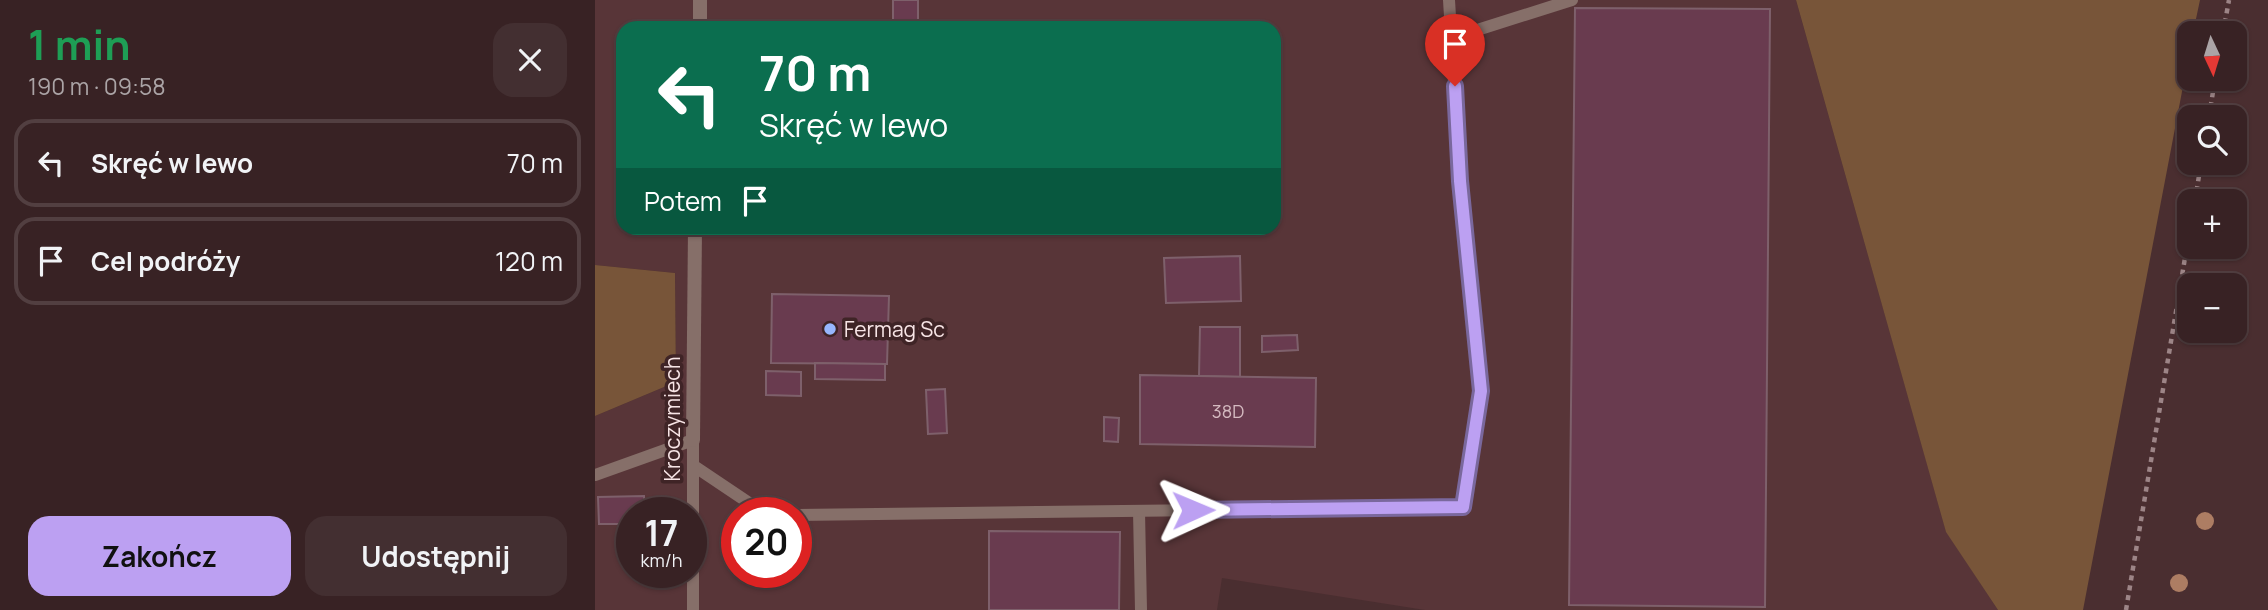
<!DOCTYPE html>
<html lang="pl">
<head>
<meta charset="utf-8">
<style>
	:root { --surface:#382224; --page:#432f31; --text:#f1f3f6; --muted:#aba4a6; --line:#523f41; --accent:#bca0f2 }
	body { margin:0; font-family:Manrope,sans-serif; background:var(--page); color:var(--text); height:100vh; display:flex; flex-direction:column; font-size:26px; white-space:nowrap }
	* { box-sizing:border-box; margin:0 }
	p { font-size:23px; color:var(--muted) }
	.icon { flex:none; width:38px; height:38px; fill:none; stroke:currentColor; stroke-width:2; stroke-linecap:round; stroke-linejoin:round }
	.map { position:relative; flex:1; overflow:hidden }
	.drawer { display:flex; flex-direction:column; background:var(--surface); width:595px }
	.drawer>* { flex:none }
	.top-card { position:absolute; left:21px; top:21px; width:665px; height:214px; border-radius:21px; box-shadow:0 2px 5px #0004,0 0 0 2px var(--line); background:#0b6e4f; color:#fff; overflow:hidden }
	.needle { width:46px; rotate:176deg }
	.buttons { position:absolute; left:1582px; top:21px; display:grid; gap:14px }
	.buttons a { display:grid; place-items:center; width:70px; height:70px; border-radius:14px; background:var(--surface); box-shadow:0 2px 5px #0004,0 0 0 2px var(--line); font-size:35px }
	.speed { position:absolute; left:21px; top:497px; display:flex; gap:14px; font-size:35px; font-weight:700; text-align:center }
	.speed>* { display:grid; place-content:center; width:91px; height:91px; border-radius:50%; background:var(--surface); box-shadow:0 2px 5px #0004,0 0 0 2px var(--line); line-height:1 }
	.speed small { font-size:18px; font-weight:400 }
	.speed .limit { border:10px solid #d22; background:#fff; color:#111 }
	.pin { position:absolute; display:grid; place-items:center; width:60px; height:60px; color:#fff; margin:-72px -30px; border-radius:50% 50% 50% 0; rotate:-45deg; box-shadow:0 0 7px #0007 }
	.pin .icon { rotate:45deg }
	.me { position:absolute; width:77px; margin:-38px; rotate:89deg; stroke-linejoin:round; filter:drop-shadow(0 0 5px #0008) }
	.turn { display:flex; align-items:center; gap:24px; height:147px; padding:0 28px; font-size:32px }
	.turn .icon { width:91px; height:91px; stroke-width:2.5 }
	.turn b { display:block; font-size:49px; line-height:60px }
	.then { display:flex; align-items:center; height:66px; padding:0 28px; background:#0003; gap:14px; font-size:26px }
	.round { display:grid; place-items:center; flex:none; width:74px; height:74px; border-radius:21px; background:var(--page) }
	.headline { display:flex; align-items:center; justify-content:space-between; height:119px; padding:0 28px }
	h1 { font-size:42px; font-weight:700; line-height:52px; color:#1e9e55 }
	.button { display:flex; gap:14px; margin-top:auto; padding:14px 28px }
	.button a { flex:1; height:80px; border-radius:21px; background:var(--accent); color:#111; font-size:28px; font-weight:700; line-height:80px; text-align:center }
	.button a+a { background:var(--page); color:var(--text) }
	ul { padding:0; list-style:none }
	li { display:flex; align-items:center; gap:21px; height:88px; margin:0 14px 10px; padding:0 14px; border:4px solid var(--line); border-radius:21px }
	li div { flex:1 }
	li b { display:block; font-size:26px }
	li em { font-style:normal }
	main { display:flex; flex:1; min-height:0 }
	.map>svg:first-child { display:block }
</style>
</head>
<body>
<main>
<section class="drawer">
<div class="headline"><div><h1>1 min</h1><p>190 m · 09:58</p></div><a class="round"><svg class="icon" aria-label="close" viewBox="0 0 24 24"><path d="M6 6l12 12M18 6L6 18"/></svg></a></div>
<ul>
<li><svg class="icon" aria-label="left" viewBox="0 0 24 24"><path d="M17 20v-9H6M10 6l-5 5 5 5"/></svg><div><b>Skręć w lewo</b></div><em>70 m</em></li>
<li><svg class="icon" aria-label="arrive" viewBox="0 0 24 24"><path d="M6 21V4h12l-3 4 3 4H6"/></svg><div><b>Cel podróży</b></div><em>120 m</em></li>
</ul>
<div class="button"><a>Zakończ</a><a>Udostępnij</a></div>
</section>
<div class="map">
<svg width="1673" height="610" viewBox="0 0 1673 610">
	<rect width="100%" height="100%" fill="#4a2e30"/>
	<path fill="#583538" fill-rule="evenodd" d="M0,0H1201L1351,531L1403,610H830L627,578L622,610H0V416L81,382L80,273L0,265ZM28,28H679V228H28ZM37,513H96V572H37ZM142,513H201V572H142Z"/>
	<g fill="#785539">
		<path d="M1201,0H1605L1598,33H1594V55L1488,610H1403L1351,532Z"/>
		<path d="M0,265L80,273L81,382L0,416Z"/>
	</g>
	<g fill="#693b4f" stroke="#7e606b" stroke-width="2">
		<rect x="298" y="0" width="25" height="28"/>
		<path d="M980,8L1175,9L1170,607L974,605Z"/>
		<path d="M645,256L646,301L571,303L569,258Z"/>
		<path d="M177,294L294,296L292,364L176,363Z"/>
		<path d="M605,327H645V377L604,376Z"/>
		<path d="M702,335L703,350L667,352V336Z"/>
		<path d="M220,363L290,364V380L220,379Z"/>
		<path d="M171,371L206,372V396L171,395Z"/>
		<path d="M545,375L721,378L720,447L545,444Z"/>
		<path d="M350,389L352,433L333,434L331,390Z"/>
		<path d="M509,417L524,418L523,442L509,441Z"/>
		<path d="M49,496L50,513H37V524H4L3,497Z"/>
		<path d="M394,531L525,532L524,610H394Z"/>
	</g>
	<g fill="none" stroke-linecap="round" stroke-linejoin="round">
		<g stroke="#9d8587" stroke-width="4.5" stroke-dasharray="5 5" stroke-linecap="butt">
			<path d="M1628,33L1634,0"/>
			<path d="M1614,117L1620,79"/>
			<path d="M1600,201L1606,163"/>
			<path d="M1531,610L1594,234"/>
		</g>
		<g stroke="#866f69" stroke-width="12">
			<path d="M857,38L977,0"/>
			<path d="M99,466L169,513"/>
			<path d="M0,475L98,440V610"/>
			<path d="M544,511L546,610"/>
			<path d="M201,515L868,507L886,391L865,181L854,0"/>
		</g>
		<g stroke="#866f69" stroke-width="14">
			<path d="M105,28V0"/>
			<path d="M98,440L100,228"/>
		</g>
	</g>
	<g fill="#ad7d63">
		<circle cx="1610" cy="521" r="9"/>
		<circle cx="1584" cy="583" r="9"/>
	</g>
	<g fill="none" stroke-linecap="round" stroke-linejoin="round">
		<defs>
			<path id="route" d="M598,510L868,507L886,391L865,181L860,86"/>
		</defs>
		<use href="#route" stroke="#7a689d" stroke-width="18"/>
		<use href="#route" stroke="#bca0f2" stroke-width="12"/>
	</g>
	<circle fill="#97b6fd" stroke="#3f2426" stroke-width="2.5" cx="235" cy="329" r="7"/>
	<g text-anchor="middle" dominant-baseline="central" stroke-width="7" stroke-linejoin="round" paint-order="stroke">
		<g font-size="18" fill="#d4bac0">
			<text x="633" y="411">38D</text>
		</g>
		<g font-size="21" fill="#f8e5e6" stroke="#3f2426" text-anchor="start">
			<text x="249" y="329">Fermag Sc</text>
		</g>
		<g font-size="21" fill="#f8e5e6" stroke="#3f2426">
			<text transform="translate(77 419) rotate(-90)">Kroczymiech</text>
		</g>
	</g>
</svg>
<div class="buttons">
<a><svg class="needle" viewBox="-14 -14 28 28"><path d="M0-13l5 13h-10z" fill="#e53935"/><path d="M0 13l5-13h-10z" fill="#aba4a6"/></svg></a>
<a><svg class="icon" aria-label="search" viewBox="0 0 24 24"><circle cx="10" cy="10" r="6"/><path d="M15 15l6 6"/></svg></a>
<a>+</a>
<a>−</a>
</div>
<div class="speed"><div>17<small>km/h</small></div><div class="limit">20</div></div>
<div class="pin" style="left:860px;top:86px;background:#d93025"><svg class="icon" aria-label="arrive" viewBox="0 0 24 24"><path d="M6 21V4h12l-3 4 3 4H6"/></svg></div>
<svg class="me" style="left:598px;top:510px" viewBox="-20 -20 40 40"><path d="M0-17L14 15 0 8-14 15z" fill="#bca0f2" stroke="#fff" stroke-width="4"/></svg>
<div class="top-card">
<div class="turn"><svg class="icon" aria-label="left" viewBox="0 0 24 24"><path d="M17 20v-9H6M10 6l-5 5 5 5"/></svg><div><b>70 m</b>Skręć w lewo</div></div>
<div class="then">Potem<svg class="icon" aria-label="arrive" viewBox="0 0 24 24"><path d="M6 21V4h12l-3 4 3 4H6"/></svg></div>
</div>
</div>
</main>
</body>
</html>
